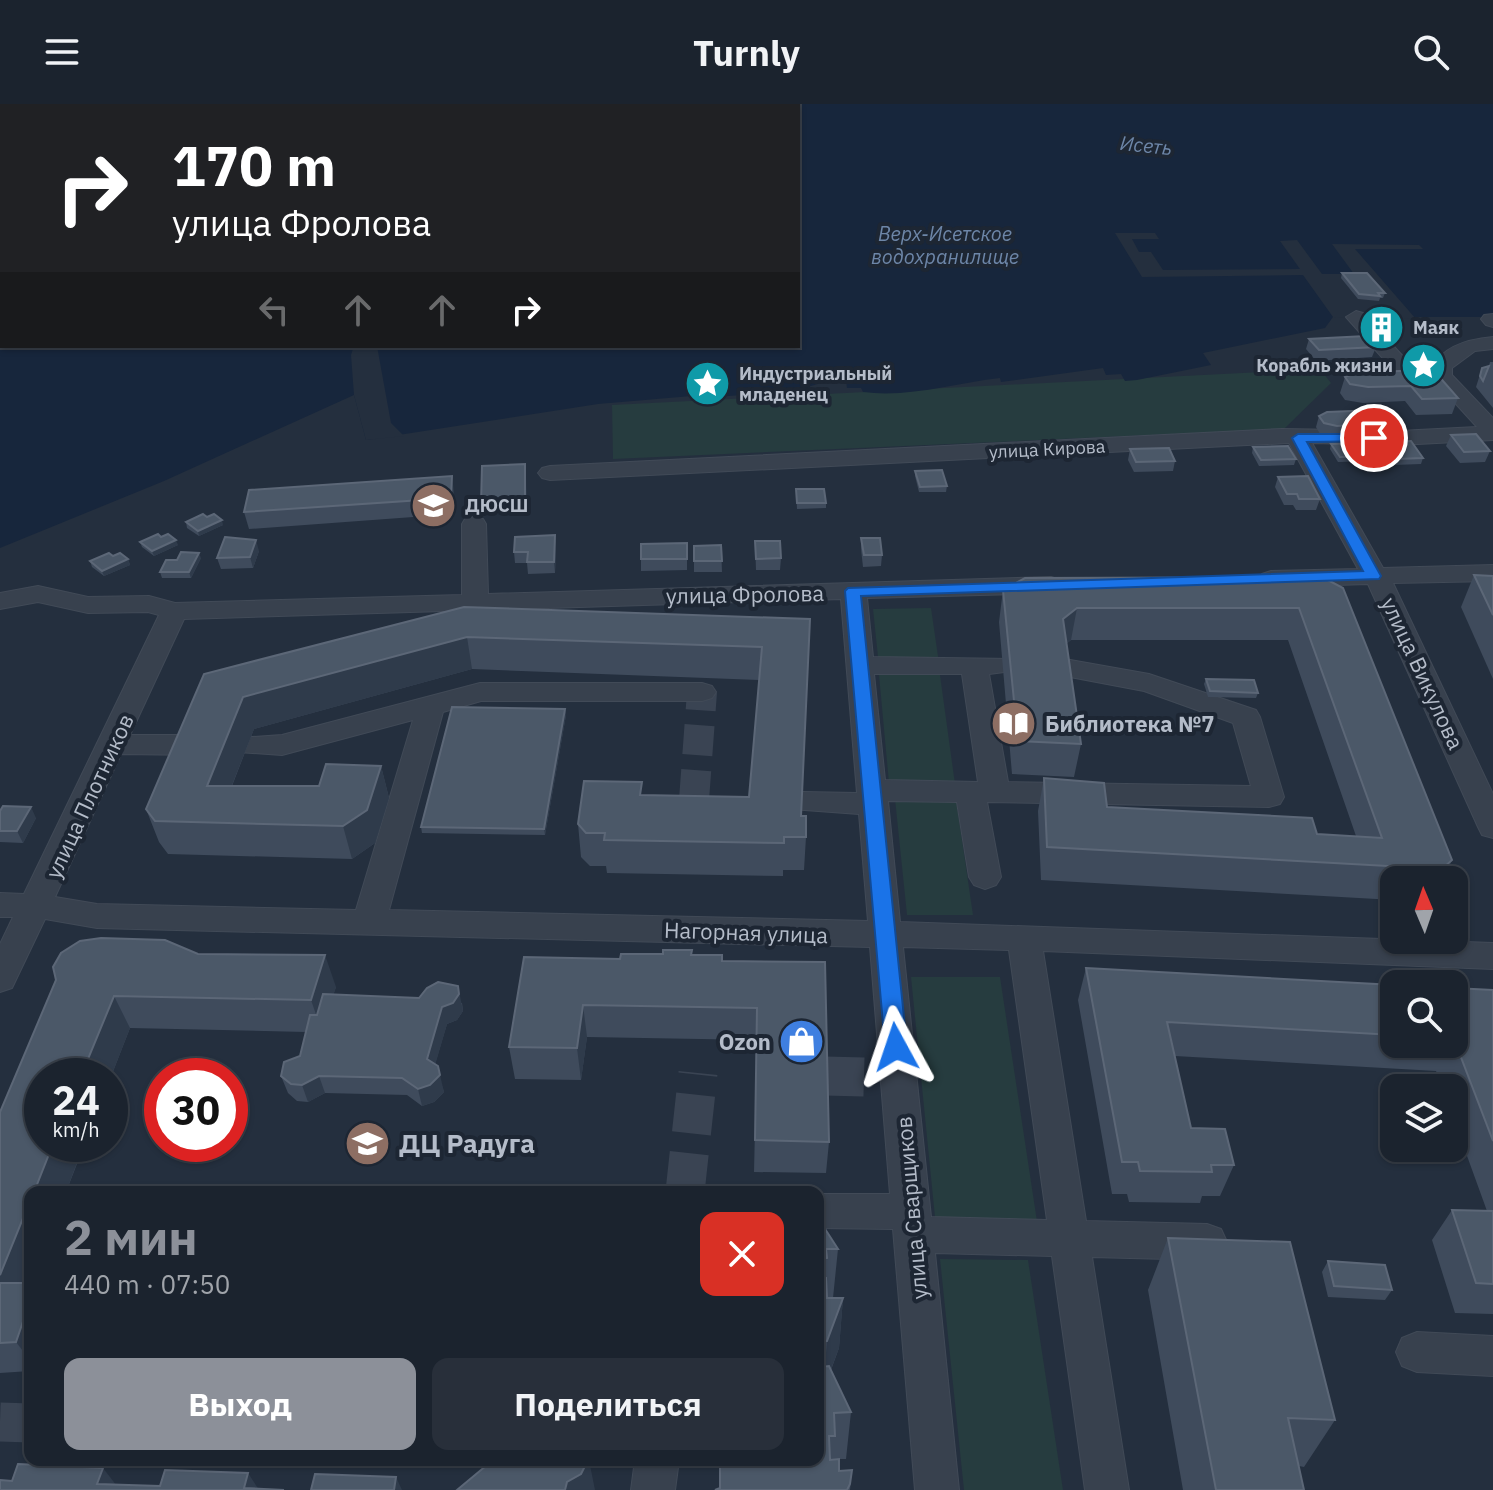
<!DOCTYPE html>
<html lang="ru">
<head>
<meta charset="utf-8">
<style>
	:root { --surface:#1b232e; --page:#282f3a; --text:#f1f3f6; --muted:#a0a4aa; --line:#39404a; --accent:#8c9099 }
	body { margin:0; font-family:"IBM Plex Sans",sans-serif; background:var(--page); color:var(--text); height:100vh; display:flex; flex-direction:column; font-size:30px; white-space:nowrap }
	* { box-sizing:border-box; margin:0 }
	p { font-size:26px; color:var(--muted) }
	.icon { flex:none; width:44px; height:44px; fill:none; stroke:currentColor; stroke-width:2; stroke-linecap:round; stroke-linejoin:round }
	.map { position:relative; flex:1; overflow:hidden }
	.panel { position:absolute; left:24px; top:1082px; width:800px; height:280px; display:flex; flex-direction:column; background:var(--surface); border-radius:16px; box-shadow:0 2px 6px #0004,0 0 0 2px var(--line) }
	.panel>* { flex:none }
	.top-card { position:absolute; left:0px; top:0px; width:800px; height:244px; box-shadow:0 2px 6px #0004,0 0 0 2px var(--line); background:#202124; color:#fff; overflow:hidden }
	.needle { width:52px; rotate:358deg }
	.tools { position:absolute; left:1380px; top:762px; display:grid; gap:16px }
	.tools a { display:grid; place-items:center; width:88px; height:88px; border-radius:16px; background:var(--surface); box-shadow:0 2px 6px #0004,0 0 0 2px var(--line); font-size:40px }
	.speed { position:absolute; left:24px; top:954px; display:flex; gap:16px; font-size:40px; font-weight:700; text-align:center }
	.speed>* { display:grid; place-content:center; width:104px; height:104px; border-radius:50%; background:var(--surface); box-shadow:0 2px 6px #0004,0 0 0 2px var(--line); line-height:1 }
	.speed small { font-size:20px; font-weight:400 }
	.speed .limit { border:12px solid #d22; background:#fff; color:#111 }
	.pin { position:absolute; display:grid; place-items:center; width:68px; height:68px; color:#fff; margin:-34px; border:4px solid #fff; border-radius:50%; box-shadow:0 2px 8px #0007 }
	.me { position:absolute; width:88px; margin:-44px; rotate:355deg; stroke-linejoin:round; filter:drop-shadow(0 0 6px #0008) }
	.turn { display:flex; align-items:center; gap:28px; height:168px; padding:0 40px; font-size:36px }
	.turn .icon { width:104px; height:104px; stroke-width:2.5 }
	.turn b { display:block; font-size:56px; line-height:68px }
	.lanes { display:flex; align-items:center; height:76px; padding:0 40px; background:#0003; justify-content:center; gap:40px; direction:ltr }
	.lanes .off { opacity:.35 }
	.round { display:grid; place-items:center; flex:none; width:84px; height:84px; border-radius:16px; background:var(--page) }
	.summary { display:flex; align-items:center; justify-content:space-between; height:136px; padding:0 40px }
	h1 { font-size:48px; font-weight:700; line-height:60px; color:var(--accent) }
	.button { display:flex; gap:16px; margin-top:auto; padding:16px 40px }
	.button a { flex:1; height:92px; border-radius:16px; background:var(--accent); color:#fff; font-size:32px; font-weight:700; line-height:92px; text-align:center }
	.button a+a { background:var(--page); color:var(--text) }
	header { display:flex; justify-content:space-between; align-items:center; height:104px; padding:0 40px; background:var(--surface); font-size:36px; font-weight:700 }
	.map>svg:first-child { display:block }
</style>
</head>
<body>
<header><svg class="icon" aria-label="menu" viewBox="0 0 24 24"><path d="M4 6h16M4 12h16M4 18h16"/></svg>Turnly<svg class="icon" aria-label="search" viewBox="0 0 24 24"><circle cx="10" cy="10" r="6"/><path d="M15 15l6 6"/></svg></header>
<div class="map">
<svg width="1493" height="1386" viewBox="0 0 1493 1386">
	<rect width="100%" height="100%" fill="#242f3e"/>
	<g fill="#263c3f">
		<path d="M1320,265L1331,279L1284,325L613,355L612,301Z"/>
		<path d="M931,504L939,559L892,558L878,553L873,505Z"/>
		<path d="M879,571H940L955,680L889,679Z"/>
		<path d="M895,695H956L973,811H907Z"/>
		<path d="M911,873H1000L1038,1124L936,1123Z"/>
		<path d="M940,1155L1028,1156L1063,1386H964Z"/>
	</g>
	<path fill="#17263c" fill-rule="evenodd" d="M0,0H1493V213H1333L1325,224L1203,249L1211,261L1137,276L1125,277L1121,270L1106,271L1103,264L1001,278L1000,274C955,279 909,294 863,288L861,284H847L846,277L824,278L795,287L716,293L715,290L598,300L366,336L354,291L164,377L0,444ZM2,2H798V242H2Z"/>
	<g fill="#242f3e">
		<path d="M1115,129H1155L1159,135H1132L1139,148H1151L1163,166L1300,165L1280,137L1297,136L1322,170H1354L1332,140L1419,141L1423,145H1355L1416,215L1333,213L1303,171L1142,173Z"/>
		<path d="M354,242H377L391,319L404,332L366,336L354,291L351,251Z"/>
	</g>
	<g fill="none" stroke-linecap="round" stroke-linejoin="round">
		<path stroke="#3a4453" stroke-width="30" stroke-dasharray="30 15" stroke-linecap="butt" d="M694,696L702,588"/>
		<g stroke="#3a4453" stroke-width="39" stroke-dasharray="39 20" stroke-linecap="butt">
			<path d="M825,972L899,974"/>
			<path d="M685,1088L698,969"/>
			<path d="M0,1318L30,1319"/>
		</g>
		<defs>
			<g id="minor">
				<path d="M1356,207L1363,209L1410,260L1432,264C1443,241 1470,235 1493,233V245L1475,247L1452,264V271L1493,314V336L1399,341L1312,339L1383,464L1493,461V477L1393,479L1493,690V734L1482,731L1478,723L1368,480L1271,483L1262,480L1258,475L1262,470L1271,467L1358,465L1289,339L550,376L542,374L538,369L542,364L550,362L1282,325L1399,327L1477,323L1435,277L1396,269L1346,213Z"/>
				<path d="M1493,210V223L1486,221L1481,215L1484,211Z"/>
				<path d="M474,413L483,415L486,420L488,490L1051,473L1060,476L1064,481L1060,486L1051,489L867,494L873,553L1012,555L1016,561L1012,567L989,570L1008,678L1251,682L1233,619L1144,587L1049,569L1045,563L1049,557L1059,554L1149,570L1256,606L1260,613L1284,693L1280,700L1269,703L987,698L1001,773L996,781L985,785L974,781L969,773L957,698L888,697L900,818L1493,839V865L1043,847L1086,1117L1207,1120L1221,1125L1227,1138L1221,1151L1207,1156L1092,1153L1129,1386H1085L1052,1152L935,1149L959,1386H915L893,1125L818,1124V1090H890L870,843L97,824L45,815L12,884L0,888V840L13,813H0V789L24,790L159,511L148,508L88,509L38,498L0,505V489L38,482L88,493L149,492L175,499L462,491V420L465,415ZM841,495L857,689L802,688L791,691L787,698L791,705L859,710L868,817L389,806L443,608L481,597H702L712,594L716,588L712,582L702,579H480L282,631L238,634L234,641L238,648L282,651L413,616L356,806L97,800L55,793L121,650L199,651L209,648L213,641L209,634L199,631H130L184,515ZM874,570H962L978,678L885,676ZM903,843L1009,846L1047,1116L931,1113Z"/>
				<path d="M1417,1228L1493,1232V1272L1417,1268L1402,1262L1396,1248L1402,1234Z"/>
				<path d="M635,1356H679L675,1386H631Z"/>
			</g>
		</defs>
		<use href="#minor" stroke="#414a57" stroke-width="2"/>
		<use href="#minor" fill="#38414e" fill-rule="evenodd"/>
	</g>
	<g fill="#3f4b5c">
		<path d="M1342,169L1385,189L1383,194H1380L1379,197L1358,195L1341,174Z"/>
		<path d="M1373,214L1395,218L1393,225L1381,226L1372,219Z"/>
		<path d="M1309,235L1376,243L1372,253L1316,257L1306,245Z"/>
		<path d="M1490,258H1493V304L1476,283L1482,264L1489,262Z"/>
		<path d="M1355,269L1458,294L1452,310L1416,311L1405,297L1363,299L1345,296L1340,289L1345,273Z"/>
		<path d="M1391,309L1393,327L1385,330L1333,332L1320,330L1316,323L1319,312Z"/>
		<path d="M1451,331L1490,347L1485,358L1460,359L1446,342Z"/>
		<path d="M1384,338L1423,354L1421,360L1394,361L1382,344Z"/>
		<path d="M1331,340L1375,352L1373,357L1338,358L1330,345Z"/>
		<path d="M1253,343L1296,355L1294,361L1259,362L1252,349Z"/>
		<path d="M1130,345L1175,357L1173,367L1134,368L1128,356Z"/>
		<path d="M525,360L527,408L483,411L481,400Z"/>
		<path d="M915,367L947,382L946,388H919L915,372Z"/>
		<path d="M1278,373L1320,395L1316,406H1296L1293,401H1284L1275,383Z"/>
		<path d="M796,385L826,399V404L797,405Z"/>
		<path d="M454,388V410L249,425L244,408Z"/>
		<path d="M186,418L223,421L199,432L187,424Z"/>
		<path d="M555,431L556,442L555,469L528,470L527,459H515L514,448Z"/>
		<path d="M161,433L178,441L154,452L142,443L140,438Z"/>
		<path d="M861,434L882,451L881,462L863,463L861,445Z"/>
		<path d="M755,437L781,454L780,466H756Z"/>
		<path d="M687,439V466L641,467V455Z"/>
		<path d="M721,441L722,468H694V442Z"/>
		<path d="M259,447L253,464L221,465L217,454Z"/>
		<path d="M113,452L128,455L130,461L104,472L92,463L90,457Z"/>
		<path d="M201,454L191,474H162L160,468L177,456Z"/>
		<path d="M1474,471L1493,472V575L1461,503Z"/>
		<path d="M1322,473L1452,756L1443,776H1394V796L1041,776L1038,707L1044,674L1107,703L1317,730L1356,732L1288,536H1071L1066,540L1081,640L1074,673L1012,670L999,518L1003,486Z"/>
		<path d="M464,503L810,515L801,712L806,733L804,766H783V772L607,769L606,762H590L581,753L578,720L643,691L749,693L759,576L472,565L254,625L232,682H319L381,662L389,694L375,739L352,755L168,750L159,738L146,705L204,570Z"/>
		<path d="M1206,575L1258,589L1256,594L1208,593L1204,580Z"/>
		<path d="M565,605L566,611L545,731L422,729L421,723Z"/>
		<path d="M0,707L36,714L23,739L0,738Z"/>
		<path d="M198,850L336,883L333,891L462,899L463,907L457,916L447,920L435,960L444,988L434,998L422,1002L407,991L325,989L308,998L297,997L288,989L281,972L300,952L306,928L130,924L66,1088H30V1267L0,1269V1008L56,876Z"/>
		<path d="M692,851L722,857L825,858L829,1038L826,1069L754,1068L757,936L587,933L581,976L515,975L509,943L620,855Z"/>
		<path d="M1086,864L1394,881V940H1454V884L1493,886V1210L1455,1209L1432,1136L1452,1106L1487,1107L1454,1016V984H1443L1436,967L1175,952L1191,1024L1234,1061L1220,1092H1202L1200,1099L1129,1098L1127,1090H1112L1078,896Z"/>
		<path d="M818,1114L838,1145L833,1194H843L839,1244L831,1266L851,1308L846,1355H839V1367L852,1366L850,1386H715L818,1356Z"/>
		<path d="M1168,1134L1335,1316L1304,1363L1299,1362L1304,1386H1183L1148,1186Z"/>
		<path d="M1328,1157L1392,1186L1385,1196L1328,1193L1322,1168Z"/>
	</g>
	<g fill="#2f3b4b">
		<path d="M1397,316L1393,327L1385,330L1389,319Z"/>
		<path d="M525,360L526,371L527,408L525,397Z"/>
		<path d="M452,372L454,388V410L451,394Z"/>
		<path d="M222,416L223,421L199,432L198,427Z"/>
		<path d="M555,431L556,442L555,469L554,458Z"/>
		<path d="M176,436L178,441L154,452L152,447Z"/>
		<path d="M256,436L259,447L253,464L250,453Z"/>
		<path d="M199,449L201,454L191,474L189,468Z"/>
		<path d="M128,455L130,461L104,472L102,467Z"/>
		<path d="M1077,504L1071,536L1057,547L1063,515Z"/>
		<path d="M467,533L472,565L254,625L219,714L207,682L243,593Z"/>
		<path d="M565,605L566,611L545,731L544,725Z"/>
		<path d="M381,662L389,694L375,739L352,755L343,722Z"/>
		<path d="M31,703L36,714L23,739L17,727Z"/>
		<path d="M1452,756L1443,776H1436L1442,765Z"/>
		<path d="M325,851L336,883L322,928L311,896Z"/>
		<path d="M458,882L463,907L457,916L447,920L432,972L427,955L442,903Z"/>
		<path d="M114,892L130,924L110,975V972H81Z"/>
		<path d="M583,901L587,933L581,976L577,944Z"/>
		<path d="M440,971L444,988L434,998L422,1002L418,985Z"/>
		<path d="M319,972L325,989L308,998L302,981Z"/>
		<path d="M53,1040H84L66,1088H34Z"/>
		<path d="M30,1097V1179L0,1184V1171Z"/>
		<path d="M843,1194L839,1244L823,1286L827,1237Z"/>
		<path d="M30,1197V1256L16,1238Z"/>
		<path d="M588,1356H589L595,1386H565L567,1378Z"/>
		<path d="M103,1364L120,1386L97,1380Z"/>
		<path d="M248,1369L259,1386L244,1384Z"/>
		<path d="M396,1373L402,1386H394Z"/>
	</g>
	<g fill="#4b5868" stroke="#5c6777" stroke-width="2">
		<path d="M1342,169H1367L1385,189H1378L1380,192L1359,190Z"/>
		<path d="M1373,214L1395,218V220H1383Z"/>
		<path d="M1366,232L1376,243L1319,246L1309,235Z"/>
		<path d="M1489,262L1483,277L1480,272L1482,264Z"/>
		<path d="M1421,266L1436,269L1458,294L1422,295L1411,282L1368,283L1350,280L1345,273L1355,269Z"/>
		<path d="M1377,306L1391,309L1397,316L1389,319L1337,322L1324,319L1319,312L1327,308Z"/>
		<path d="M1476,330L1490,347L1464,348L1451,331Z"/>
		<path d="M1411,337L1423,354L1396,355L1384,338Z"/>
		<path d="M1366,339L1375,352L1340,353L1331,340Z"/>
		<path d="M1288,342L1296,355L1261,356L1253,343Z"/>
		<path d="M1169,344L1175,357L1136,358L1130,345Z"/>
		<path d="M525,360V397L481,400L482,362Z"/>
		<path d="M942,366L947,382L920,383L915,367Z"/>
		<path d="M452,372L451,394L244,408L249,386Z"/>
		<path d="M1308,372L1320,395H1299L1297,390H1287L1278,373Z"/>
		<path d="M796,385H824L826,399H797Z"/>
		<path d="M203,410L207,413L214,410L222,416L198,427L186,418Z"/>
		<path d="M158,430L161,433L168,430L176,436L152,447L140,438Z"/>
		<path d="M555,431L554,458H527L528,448H514L515,433Z"/>
		<path d="M225,433L256,436L250,453L217,454Z"/>
		<path d="M861,434H880L882,451H864Z"/>
		<path d="M755,437H780L781,454L756,455Z"/>
		<path d="M687,439V455H641V440Z"/>
		<path d="M721,441L722,457H694V442Z"/>
		<path d="M181,448L199,449L189,468H160L166,456H177Z"/>
		<path d="M109,449L113,452L120,449L128,455L102,467L90,457Z"/>
		<path d="M1474,471L1493,472V511Z"/>
		<path d="M1322,473L1343,484L1452,756L1442,765L1047,743L1044,674L1104,679L1107,703L1312,714L1317,730L1382,734L1299,504H1077L1063,515L1081,640L1018,637L1003,486L1025,474Z"/>
		<path d="M464,503L810,515L801,712H806V733H784V739L604,736L605,729H586L578,720L584,677L642,678L640,691L749,693L762,543L467,533L243,593L207,682H319L326,660L381,662L367,706L343,722L155,717L146,705L204,570Z"/>
		<path d="M1206,575L1254,576L1258,589L1210,587Z"/>
		<path d="M452,603L565,605L544,725L421,723Z"/>
		<path d="M3,702L31,703L17,727H0V707Z"/>
		<path d="M101,834L165,836L198,850L325,851L311,896L114,892L81,972H42V1040H53L34,1088H30V1097L0,1171V1008L56,876L53,863L61,849L80,837Z"/>
		<path d="M663,846H692L691,851H722V857L825,858L829,1038L755,1036L757,904L583,901L577,944L509,943L524,853L620,855L621,850H663Z"/>
		<path d="M1086,864L1394,881V931L1167,918L1191,1024L1225,1025L1234,1061H1211L1212,1068L1140,1067L1138,1058H1122Z"/>
		<path d="M438,878L458,882L459,890L453,899L442,903L427,955L438,962L440,971L430,981L418,985L402,974L319,972L302,981L291,980L281,972L284,958L300,952L310,911H317L323,890L419,894L427,884Z"/>
		<path d="M1454,884L1493,886V1037L1454,935Z"/>
		<path d="M1452,1106L1493,1107V1180L1476,1179Z"/>
		<path d="M818,1114L838,1145H826L827,1154L819,1155L820,1174H826L827,1194H843L827,1237H818L820,1263L829,1262L851,1308L834,1309L835,1332H829L830,1356L839,1355V1367L852,1366L850,1380L847,1386H715L720,1384V1356H818Z"/>
		<path d="M1168,1134L1290,1138L1335,1316L1288,1314L1304,1386H1216Z"/>
		<path d="M1328,1157L1385,1161L1392,1186L1334,1182Z"/>
		<path d="M0,1179H30V1197L16,1238L0,1239Z"/>
		<path d="M493,1356H588L581,1370L567,1378L565,1386H457Z"/>
		<path d="M18,1360L103,1364L97,1380L160,1382L165,1366L248,1369L244,1384L284,1386H0V1376L12,1377Z"/>
		<path d="M315,1370L396,1373L394,1386H311Z"/>
	</g>
	<path fill="#1a73e8" stroke="#114b97" stroke-width="2" d="M1374,330L1380,334L1378,337L1307,338L1381,472L1379,475L861,492L907,943L903,950L896,952L888,950L885,943L845,487L848,484L1363,467L1292,334L1298,330Z"/>
	<defs>
		<symbol id="building-disc" viewBox="-11 -11 22 22"><circle r="9.5" fill="#0f9aa8" stroke="#1d2633"/><path d="M-4-6H4V6H1V3H-1V6H-4ZM-2.5-4.3h1.7v1.8h-1.7ZM.8-4.3h1.7v1.8H.8ZM-2.5-1h1.7V.8h-1.7ZM.8-1h1.7V.8H.8Z" fill="#fff"/></symbol>
		<symbol id="sight-disc" viewBox="-11 -11 22 22"><circle r="9.5" fill="#0f9aa8" stroke="#1d2633"/><path d="M0-6L1.8-2.2L6-1.7L2.9 1.2L3.7 5.4L0 3.3L-3.7 5.4L-2.9 1.2L-6-1.7L-1.8-2.2Z" fill="#fff"/></symbol>
		<symbol id="school-disc" viewBox="-11 -11 22 22"><circle r="9.5" fill="#8d6e63" stroke="#1d2633"/><path d="M0-5L7-2L0 1L-7-2ZM-4 1L0 2.5L4 1V4Q0 6-4 4Z" fill="#fff"/></symbol>
		<symbol id="library-disc" viewBox="-11 -11 22 22"><circle r="9.5" fill="#8d6e63" stroke="#1d2633"/><path d="M-6-4Q-3-5.5-.7-3.5V5Q-3 3-6 4ZM6-4Q3-5.5 .7-3.5V5Q3 3 6 4Z" fill="#fff"/></symbol>
		<symbol id="shop-disc" viewBox="-11 -11 22 22"><circle r="9.5" fill="#3f7fe0" stroke="#1d2633"/><path d="M-5-2.5h2.3a2.7 3.5 0 0 1 5.4 0H5L5.5 6h-11ZM-1.5-2.5h3a1.5 2.3 0 0 0-3 0Z" fill="#fff"/></symbol>
	</defs>
	<g fill-rule="evenodd">
		<use href="#building-disc" x="1356" y="198" width="51" height="51"/>
		<use href="#sight-disc" x="1398" y="236" width="51" height="51"/>
		<use href="#sight-disc" x="682" y="254" width="51" height="51"/>
		<use href="#school-disc" x="408" y="376" width="51" height="51"/>
		<use href="#library-disc" x="988" y="594" width="51" height="51"/>
		<use href="#shop-disc" x="776" y="912" width="51" height="51"/>
		<use href="#school-disc" x="342" y="1014" width="51" height="51"/>
	</g>
	<g text-anchor="middle" dominant-baseline="central" stroke-width="8" stroke-linejoin="round" paint-order="stroke">
		<g font-size="18" font-weight="bold" fill="#b4bcc9" stroke="#1d2633" text-anchor="start">
			<text x="1413" y="223">Маяк</text>
			<text x="1393" y="261" text-anchor="end">Корабль жизни</text>
			<text x="739" y="269">Индустриальный<tspan x="739" dy="21">младенец</tspan></text>
			<text x="465" y="401">ДЮСШ</text>
		</g>
		<g font-size="18" fill="#b4bcc9" stroke="#1d2633">
			<text transform="translate(1047 345) rotate(-3)">улица Кирова</text>
		</g>
		<g font-size="20" font-style="italic" fill="#6d86a8" stroke="#1d2633">
			<text transform="translate(1146 41) rotate(6)">Исеть</text>
			<text x="945" y="129">Верх-Исетское<tspan x="945" dy="23">водохранилище</tspan></text>
		</g>
		<g font-size="22" fill="#b4bcc9" stroke="#1d2633">
			<text transform="translate(745 490) rotate(-1)">улица Фролова</text>
			<text transform="translate(1423 569) rotate(65)">улица Викулова</text>
			<text transform="translate(89 692) rotate(-65)">улица Плотников</text>
			<text transform="translate(746 828) rotate(2)">Нагорная улица</text>
			<text transform="translate(911 1104) rotate(-95)">улица Сварщиков</text>
		</g>
		<g font-size="22" font-weight="bold" fill="#b4bcc9" stroke="#1d2633" text-anchor="start">
			<text x="1045" y="619">Библиотека №7</text>
			<text x="771" y="937" text-anchor="end">Ozon</text>
		</g>
		<g font-size="26" font-weight="bold" fill="#b4bcc9" stroke="#1d2633" text-anchor="start">
			<text x="399" y="1039">ДЦ Радуга</text>
		</g>
	</g>
</svg>
<div class="tools">
<a><svg class="needle" viewBox="-14 -14 28 28"><path d="M0-13l5 13h-10z" fill="#e53935"/><path d="M0 13l5-13h-10z" fill="#a0a4aa"/></svg></a>
<a><svg class="icon" aria-label="search" viewBox="0 0 24 24"><circle cx="10" cy="10" r="6"/><path d="M15 15l6 6"/></svg></a>
<a><svg class="icon" aria-label="layers" viewBox="0 0 24 24"><path d="M12 4l9 5-9 5-9-5zM3 14l9 5 9-5"/></svg></a>
</div>
<div class="speed"><div>24<small>km/h</small></div><div class="limit">30</div></div>
<div class="pin" style="left:1374px;top:334px;background:#d93025"><svg class="icon" aria-label="arrive" viewBox="0 0 24 24"><path d="M6 21V4h12l-3 4 3 4H6"/></svg></div>
<svg class="me" style="left:896px;top:943px" viewBox="-20 -20 40 40"><path d="M0-17L14 15 0 8-14 15z" fill="#1a73e8" stroke="#fff" stroke-width="4"/></svg>
<div class="top-card">
<div class="turn"><svg class="icon" aria-label="right" viewBox="0 0 24 24"><path d="M7 20v-9h11M14 6l5 5-5 5"/></svg><div><b>170 m</b>улица Фролова</div></div>
<div class="lanes"><svg class="icon off" aria-label="left" viewBox="0 0 24 24"><path d="M17 20v-9H6M10 6l-5 5 5 5"/></svg><svg class="icon off" aria-label="ahead" viewBox="0 0 24 24"><path d="M12 20V5M6 11l6-6 6 6"/></svg><svg class="icon off" aria-label="ahead" viewBox="0 0 24 24"><path d="M12 20V5M6 11l6-6 6 6"/></svg><svg class="icon" aria-label="right" viewBox="0 0 24 24"><path d="M7 20v-9h11M14 6l5 5-5 5"/></svg></div>
</div>
<section class="panel">
<div class="summary"><div><h1>2 мин</h1><p>440 m · 07:50</p></div><a class="round" style="background:#d93025;color:#fff"><svg class="icon" aria-label="close" viewBox="0 0 24 24"><path d="M6 6l12 12M18 6L6 18"/></svg></a></div>
<div class="button"><a>Выход</a><a>Поделиться</a></div>
</section>
</div>
</body>
</html>
